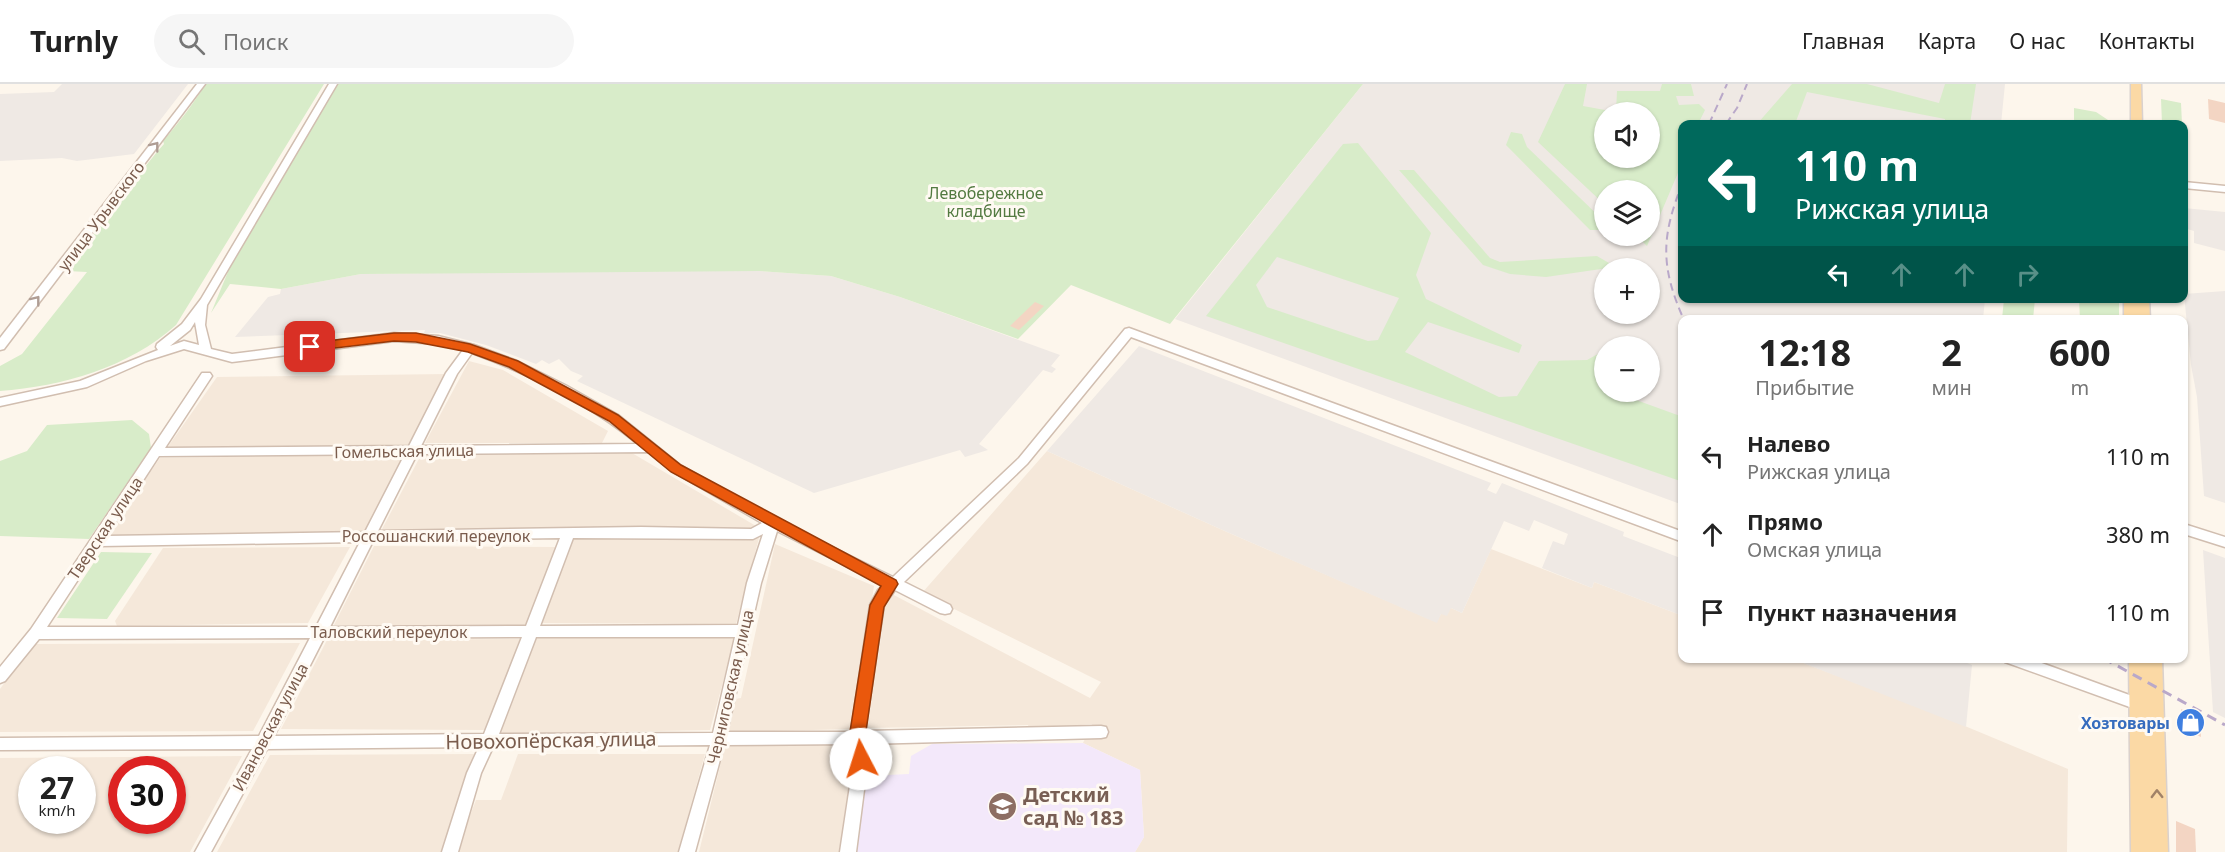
<!DOCTYPE html>
<html lang="ru">
<head>
<meta charset="utf-8">
<style>
	:root { --surface:#fff; --page:#f6f6f6; --text:#222; --muted:#767676; --line:#e0e0e0 }
	body { margin:0; font-family:"Noto Sans",sans-serif; background:var(--page); color:var(--text); height:100vh; display:flex; flex-direction:column; font-size:22px; white-space:nowrap }
	* { box-sizing:border-box; margin:0 }
	p { font-size:20px; color:var(--muted) }
	.icon { flex:none; width:33px; height:33px; fill:none; stroke:currentColor; stroke-width:2; stroke-linecap:round; stroke-linejoin:round }
	.map { position:relative; flex:1; overflow:hidden }
	.sheet { position:absolute; left:1678px; top:231px; width:510px; height:348px; display:flex; flex-direction:column; background:var(--surface); border-radius:12px; box-shadow:0 2px 4px #0004 }
	.sheet>* { flex:none }
	.banner { position:absolute; left:1678px; top:36px; width:510px; height:183px; border-radius:12px; box-shadow:0 2px 4px #0004; background:#00695c; color:#fff; overflow:hidden }
	.controls { position:absolute; left:1594px; top:18px; display:grid; gap:12px }
	.controls a { display:grid; place-items:center; width:66px; height:66px; border-radius:50%; background:var(--surface); box-shadow:0 2px 4px #0004; font-size:30px }
	.speed { position:absolute; left:18px; top:672px; display:flex; gap:12px; font-size:30px; font-weight:700; text-align:center }
	.speed>* { display:grid; place-content:center; width:78px; height:78px; border-radius:50%; background:var(--surface); box-shadow:0 2px 4px #0004; line-height:1 }
	.speed small { font-size:15px; font-weight:400 }
	.speed .limit { border:9px solid #d22; background:#fff; color:#111 }
	.pin { position:absolute; display:grid; place-items:center; width:51px; height:51px; color:#fff; margin:-26px; border-radius:12px; box-shadow:0 3px 9px #0006 }
	.me { position:absolute; width:66px; margin:-33px; rotate:355deg; stroke-linejoin:round; filter:drop-shadow(0 0 4px #0008) }
	.turn { display:flex; align-items:center; gap:21px; height:126px; padding:0 18px; font-size:27px }
	.turn .icon { width:78px; height:78px; stroke-width:2.5 }
	.turn b { display:block; font-size:42px; line-height:51px }
	.lanes { display:flex; align-items:center; height:57px; padding:0 18px; background:#0003; justify-content:center; gap:30px; direction:ltr }
	.lanes .off { opacity:.35 }
	.eta { display:flex; justify-content:space-evenly; align-items:center; height:102px; text-align:center }
	.eta b { font-size:36px; font-weight:700; line-height:42px }
	ul { padding:0; list-style:none }
	li { display:flex; align-items:center; gap:18px; height:78px; padding:0 18px }
	li div { flex:1 }
	li b { display:block; font-size:22px }
	li em { font-style:normal }
	header { display:flex; align-items:center; gap:36px; box-sizing:border-box; height:84px; padding:0 30px; background:var(--surface); border-bottom:2px solid var(--line) }
	header strong { font-size:28px }
	nav { display:flex; gap:33px; margin-inline-start:auto; font-size:21px }
	.search { width:420px; height:54px; background:var(--page); display:flex; align-items:center; gap:15px; box-sizing:border-box; padding:0 21px; border-radius:33px; color:var(--muted); font-size:22px }
	.map>svg:first-child { display:block }
</style>
</head>
<body>
<header>
<strong>Turnly</strong>
<div class="search"><svg class="icon" aria-label="search" viewBox="0 0 24 24"><circle cx="10" cy="10" r="6"/><path d="M15 15l6 6"/></svg>Поиск</div>
<nav><a>Главная</a><a>Карта</a><a>О нас</a><a>Контакты</a></nav>
</header>
<div class="map">
<svg width="2225" height="768" viewBox="0 0 2225 768">
	<rect width="100%" height="100%" fill="#fdf6ec"/>
	<g fill="#f5e8da" fill-rule="evenodd">
		<path d="M469,277L503,286L608,347L602,359H425Z"/>
		<path d="M447,290L411,362L167,364L217,293Z"/>
		<path d="M593,365L632,369L756,442L755,447L380,449L422,369Z"/>
		<path d="M1047,367L1227,448L1436,538L1441,530L1451,524L1462,529L1491,465L1592,504L1594,498L1683,532V574L1793,575L1924,625L2068,685L2067,768H1135L1144,753L1140,686L1083,659L1092,640L1029,646L1028,641L865,644L874,574H878L882,547L879,546L883,518L890,509L1090,614L1101,598L922,509Z"/>
		<path d="M405,370L367,448L105,452L160,374Z"/>
		<path d="M759,454L736,540L539,539L571,455Z"/>
		<path d="M775,460L874,502L852,645L728,648L735,615L741,614Z"/>
		<path d="M374,462L556,463L527,543L334,541Z"/>
		<path d="M350,463L308,539L117,542L115,537L163,464Z"/>
		<path d="M534,550H736L710,646L500,650Z"/>
		<path d="M520,555L485,646L281,645L327,556Z"/>
		<path d="M300,559L253,647L0,648V605L32,560Z"/>
		<path d="M855,658L839,768H699L725,662Z"/>
		<path d="M474,670L458,715L462,718L446,768H217L270,671Z"/>
		<path d="M518,670H705L678,768H456L476,716H501Z"/>
		<path d="M242,672L190,768H0V674ZM32,686H82V736H32ZM122,686H172V736H122Z"/>
	</g>
	<g fill="#efe9e4" fill-rule="evenodd">
		<path d="M62,0H188L134,70L77,77L62,74L0,77V10L54,8Z"/>
		<path d="M1363,0H2005L2001,40H1683V214L1985,215L1983,235L1683,236V421L1175,235ZM1605,28H1650V74H1605ZM1605,106H1650V152H1605ZM1605,184H1650V230H1605ZM1605,262H1650V308H1605Z"/>
		<path d="M2184,124L2225,128V167L2194,159V147L2184,144Z"/>
		<path d="M680,185L759,187L831,192L900,213L1060,271L1051,282L1056,285L1052,289L1043,286L979,360L988,366L965,373L960,366L814,409L577,297L583,292L571,287L559,275L549,280L542,276L536,280L486,261L440,249H424L425,246L235,253L268,213L280,210L281,205L361,190Z"/>
		<path d="M2225,207V419L2204,412L2197,313L2191,281L2184,210Z"/>
		<path d="M1139,262L1491,399L1487,406L1496,410L1502,399L1624,448L1623,452L1683,475V532L1594,498L1592,504L1542,484L1553,457L1564,461L1568,450L1534,436L1529,447L1504,437L1462,529L1451,524L1447,532L1441,530L1437,539L1227,448L1047,367Z"/>
		<path d="M2203,466L2225,474V634L2213,628Z"/>
		<path d="M1955,574L1972,581L1966,643L1793,575Z"/>
	</g>
	<path fill="#f3e8fa" d="M1083,659L1140,686L1144,753L1135,768H856L865,692L909,690L911,672L932,660Z"/>
	<g fill="#d8ecc9" fill-rule="evenodd">
		<path d="M206,0H324L176,241C128,284 63,302 0,307V282L22,270L87,188L67,187L129,101C142,88 152,73 164,60L163,57C180,38 194,18 206,0Z"/>
		<path d="M337,0H1363L1170,240L1071,201L1018,255L900,213L831,192L759,187L361,190L281,205L230,200L211,229L232,178Z"/>
		<path d="M1565,0H1587L1583,22L1616,28L1617,7H1660L1662,0H1691L1694,12H1676L1679,21L1699,20L1705,26L1698,40H1683V77L1647,162L1637,152H1650V106H1605V121L1538,58ZM1605,28H1650V74H1605Z"/>
		<path d="M1792,0H1867L1939,19L1945,0H1976L1970,40H1945V35L1807,8L1795,40H1757Z"/>
		<path d="M2161,15L2181,19L2182,40H2162Z"/>
		<path d="M2074,24L2096,28L2114,40H2074Z"/>
		<path d="M1511,48L1522,50L1527,63L1605,138L1601,146H1590L1506,61Z"/>
		<path d="M1358,59L1431,149L1416,191L1426,215L1522,261L1519,269L1428,238L1405,268L1499,313L1517,312L1539,277L1587,276L1605,266V296L1597,301L1605,304V308H1614L1683,333V398L1206,232L1343,60ZM1277,173L1399,214L1378,256L1368,257L1267,223L1256,201Z"/>
		<path d="M1399,86H1414L1490,174L1500,178L1597,172L1609,179L1608,184L1546,193L1510,190L1483,181Z"/>
		<path d="M2004,215H2035L2033,235H2002Z"/>
		<path d="M2079,215H2119V235H2080Z"/>
		<path d="M132,336L149,350L151,364L89,455L0,452V377L27,367L47,341Z"/>
		<path d="M101,468L152,469L107,535L57,534Z"/>
	</g>
	<g fill="#f3d5c3">
		<path d="M2208,15L2225,19V39L2209,35Z"/>
		<path d="M1035,218L1044,222L1019,246L1010,242Z"/>
		<path d="M2181,625L2200,633L2201,653L2182,645Z"/>
		<path d="M2176,737L2195,745L2196,768H2176Z"/>
	</g>
	<g fill="none" stroke-linecap="round" stroke-linejoin="round">
		<defs>
			<g id="minor">
				<path d="M197,0H205L4,265L0,266V254Z"/>
				<path d="M329,0H337L207,221L205,241L211,265L232,270L394,249L438,252L474,261L517,277L567,302L618,331L680,381L777,436L893,493L1019,374L1125,245L1129,244L1683,448V458L1131,253L1027,380L904,498L950,521L952,525L950,529L945,530L940,529L895,506L884,521L865,647L1101,642L1106,643L1108,648L1106,653L1101,654L865,660L868,675L856,768H840L854,675L851,660L724,661L695,768H679L710,661L493,663L481,689L458,768H442L467,689L479,663L267,665L211,768H195L252,665L0,666V654L259,652L310,554L39,555L5,597L0,599V583L31,545L202,289H210L212,292L165,364L409,362L446,289L463,266L438,260L394,257L232,278L184,265L146,277L87,303L0,322V314L80,297L158,266L156,263L157,260L182,240L201,215ZM195,238L199,261L184,257L170,262L190,246ZM472,269C532,291 589,320 638,360L421,362L457,290ZM649,368L672,387L762,439L751,445L641,443L378,447L417,370ZM405,370L365,448L107,452L159,372ZM777,447L884,501L878,506L870,521L851,648H727L761,499ZM763,450L747,499L738,541L540,542L573,454L753,455ZM560,454L526,542L330,543L373,457ZM360,458L316,543H47L100,462ZM522,553L484,650L274,652L324,554ZM536,553H735L713,649L499,650Z"/>
				<path d="M2184,98L2225,102V108L2184,104Z"/>
				<path d="M2184,440L2225,453V463L2184,450Z"/>
				<path d="M2003,574H2028L2143,616L2145,620L2143,624L2138,626L2005,578Z"/>
			</g>
			<g id="major">
				<path d="M2131,0H2141L2142,40H2131Z"/>
				<path d="M2124,214H2149L2150,236H2124Z"/>
				<path d="M2129,574H2162L2168,768H2131Z"/>
			</g>
		</defs>
		<use href="#minor" stroke="#d1beb0" stroke-width="3"/>
		<use href="#major" stroke="#dad1cd" stroke-width="3"/>
		<use href="#minor" fill="#fff" fill-rule="evenodd"/>
		<use href="#major" fill="#fbd9a5" fill-rule="evenodd"/>
		<g stroke="#b9a8c9" stroke-width="2" stroke-dasharray="8 5" stroke-linecap="butt">
			<path d="M1709,40L1727,0"/>
			<path d="M1726,40L1737,24L1747,0"/>
			<path d="M1683,98C1661,152 1660,182 1684,236"/>
		</g>
		<path stroke="#b9a8c9" stroke-width="3" stroke-dasharray="10 7" stroke-linecap="butt" d="M2103,574L2225,641"/>
	</g>
	<defs><path id="oneway-chevron" d="M-2-3.5L2.5 0L-2 3.5" fill="none" stroke-width="1.6" stroke-linecap="round" stroke-linejoin="round" transform="scale(1.5)"/></defs>
	<g stroke="#af9d94">
		<use href="#oneway-chevron" transform="translate(155 62) rotate(-52)"/>
		<use href="#oneway-chevron" transform="translate(36 216) rotate(-52)"/>
	</g>
	<use stroke="#a18267" href="#oneway-chevron" transform="translate(2157 710) rotate(-91)"/>
	<path fill="#ea580c" stroke="#983908" stroke-width="1.5" d="M394,249H416L470,260L518,277L618,331L681,381L896,496L898,500L884,523L865,654L869,675L866,680L861,682L855,680L849,654L870,521L881,502L671,388L609,337L509,283L468,268L416,258L394,257L310,267L304,263L310,259Z"/>
	<defs>
		<symbol id="shop-disc" viewBox="-11 -11 22 22"><circle r="9.5" fill="#3f7fe0" stroke="#fffaf3"/><path d="M-5-2.5h2.3a2.7 3.5 0 0 1 5.4 0H5L5.5 6h-11ZM-1.5-2.5h3a1.5 2.3 0 0 0-3 0Z" fill="#fff"/></symbol>
		<symbol id="school-disc" viewBox="-11 -11 22 22"><circle r="9.5" fill="#8d6e63" stroke="#fffaf3"/><path d="M0-5L7-2L0 1L-7-2ZM-4 1L0 2.5L4 1V4Q0 6-4 4Z" fill="#fff"/></symbol>
	</defs>
	<g fill-rule="evenodd">
		<use href="#shop-disc" x="2174" y="622" width="33" height="33"/>
		<use href="#school-disc" x="986" y="706" width="33" height="33"/>
	</g>
	<g text-anchor="middle" dominant-baseline="central" stroke-width="6" stroke-linejoin="round" paint-order="stroke">
		<g font-size="16" fill="#537a41" stroke="#fffaf3">
			<text x="986" y="109">Левобережное<tspan x="986" dy="18">кладбище</tspan></text>
		</g>
		<g font-size="16" fill="#7a5c4d" stroke="#fffaf3">
			<text transform="translate(101 132) rotate(-53)">улица Урывского</text>
			<text transform="translate(404 367) rotate(-1)">Гомельская улица</text>
			<text transform="translate(105 444) rotate(-56)">Тверская улица</text>
			<text x="436" y="452">Россошанский переулок</text>
			<text x="389" y="548">Таловский переулок</text>
			<text transform="translate(730 603) rotate(-77)">Черниговская улица</text>
			<text transform="translate(270 643) rotate(-62)">Ивановская улица</text>
		</g>
		<g font-size="16" font-weight="bold" fill="#366cbe" stroke="#fffaf3" text-anchor="end">
			<text x="2170" y="639">Хозтовары</text>
		</g>
		<g font-size="20" fill="#7a5c4d" stroke="#fffaf3">
			<text transform="translate(551 656) rotate(-1)">Новохопёрская улица</text>
		</g>
		<g font-size="20" font-weight="bold" fill="#785e54" stroke="#fffaf3" text-anchor="start">
			<text x="1023" y="710">Детский<tspan x="1023" dy="23">сад № 183</tspan></text>
		</g>
	</g>
</svg>
<div class="controls">
<a><svg class="icon" aria-label="sound" viewBox="0 0 24 24"><path d="M4 9h4l5-4v14l-5-4H4zM17 9q2 3 0 6"/></svg></a>
<a><svg class="icon" aria-label="layers" viewBox="0 0 24 24"><path d="M12 4l9 5-9 5-9-5zM3 14l9 5 9-5"/></svg></a>
<a>+</a>
<a>−</a>
</div>
<div class="speed"><div>27<small>km/h</small></div><div class="limit">30</div></div>
<div class="pin" style="left:310px;top:263px;background:#d93025"><svg class="icon" aria-label="arrive" viewBox="0 0 24 24"><path d="M6 21V4h12l-3 4 3 4H6"/></svg></div>
<svg class="me" style="left:861px;top:675px" viewBox="-20 -20 40 40"><circle r="19" fill="#fff"/><path d="M0-13L10 11 0 6-10 11z" fill="#ea580c"/></svg>
<div class="banner">
<div class="turn"><svg class="icon" aria-label="left" viewBox="0 0 24 24"><path d="M17 20v-9H6M10 6l-5 5 5 5"/></svg><div><b>110 m</b>Рижская улица</div></div>
<div class="lanes"><svg class="icon" aria-label="left" viewBox="0 0 24 24"><path d="M17 20v-9H6M10 6l-5 5 5 5"/></svg><svg class="icon off" aria-label="ahead" viewBox="0 0 24 24"><path d="M12 20V5M6 11l6-6 6 6"/></svg><svg class="icon off" aria-label="ahead" viewBox="0 0 24 24"><path d="M12 20V5M6 11l6-6 6 6"/></svg><svg class="icon off" aria-label="right" viewBox="0 0 24 24"><path d="M7 20v-9h11M14 6l5 5-5 5"/></svg></div>
</div>
<section class="sheet">
<div class="eta">
<div><b>12:18</b><p>Прибытие</p></div>
<div><b>2</b><p>мин</p></div>
<div><b>600</b><p>m</p></div>
</div>
<ul>
<li><svg class="icon" aria-label="left" viewBox="0 0 24 24"><path d="M17 20v-9H6M10 6l-5 5 5 5"/></svg><div><b>Налево</b><p>Рижская улица</p></div><em>110 m</em></li>
<li><svg class="icon" aria-label="ahead" viewBox="0 0 24 24"><path d="M12 20V5M6 11l6-6 6 6"/></svg><div><b>Прямо</b><p>Омская улица</p></div><em>380 m</em></li>
<li><svg class="icon" aria-label="arrive" viewBox="0 0 24 24"><path d="M6 21V4h12l-3 4 3 4H6"/></svg><div><b>Пункт назначения</b></div><em>110 m</em></li>
</ul>
</section>
</div>
</body>
</html>
